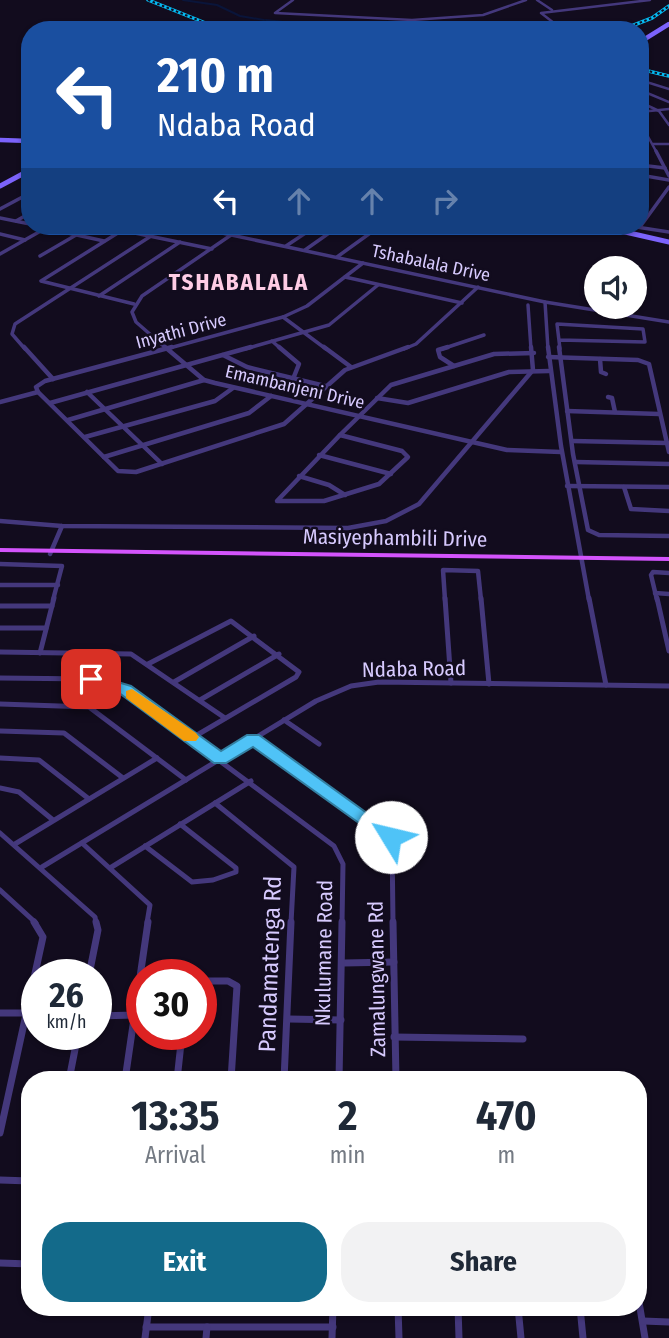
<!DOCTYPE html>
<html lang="en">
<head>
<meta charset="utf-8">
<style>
	:root { --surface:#fff; --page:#f2f2f3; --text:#1f2937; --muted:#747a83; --accent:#136a8a }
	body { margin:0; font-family:"Fira Sans Condensed",sans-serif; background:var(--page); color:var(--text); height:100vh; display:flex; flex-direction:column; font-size:26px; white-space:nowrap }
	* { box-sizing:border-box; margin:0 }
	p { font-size:23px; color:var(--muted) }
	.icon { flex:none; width:38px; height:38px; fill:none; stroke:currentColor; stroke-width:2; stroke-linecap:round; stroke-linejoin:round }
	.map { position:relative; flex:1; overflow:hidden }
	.side { position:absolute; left:21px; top:1071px; width:626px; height:245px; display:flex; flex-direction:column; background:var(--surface); border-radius:28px; box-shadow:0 2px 5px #0004 }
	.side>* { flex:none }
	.hud { position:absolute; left:21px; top:21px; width:628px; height:214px; border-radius:28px; box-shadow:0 2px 5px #0004; background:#1a4fa0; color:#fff; overflow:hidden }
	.fabs { position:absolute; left:584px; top:256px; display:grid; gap:14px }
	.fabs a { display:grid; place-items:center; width:63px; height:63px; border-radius:50%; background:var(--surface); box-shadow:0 2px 5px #0004; font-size:35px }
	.speed { position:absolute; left:21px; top:959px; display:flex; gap:14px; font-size:35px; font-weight:700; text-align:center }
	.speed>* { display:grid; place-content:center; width:91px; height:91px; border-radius:50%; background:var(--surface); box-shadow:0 2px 5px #0004; line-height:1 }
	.speed small { font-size:18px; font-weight:400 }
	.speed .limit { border:10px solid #d22; background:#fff; color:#111 }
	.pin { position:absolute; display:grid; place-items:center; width:60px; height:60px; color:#fff; margin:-30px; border-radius:14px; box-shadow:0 4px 10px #0006 }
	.me { position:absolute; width:77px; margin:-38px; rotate:306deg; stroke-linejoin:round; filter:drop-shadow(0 0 5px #0008) }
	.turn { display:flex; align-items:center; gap:24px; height:147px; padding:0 21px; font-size:32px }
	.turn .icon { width:91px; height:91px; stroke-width:2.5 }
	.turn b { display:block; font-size:49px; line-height:60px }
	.lanes { display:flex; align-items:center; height:66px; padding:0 21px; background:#0003; justify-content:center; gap:35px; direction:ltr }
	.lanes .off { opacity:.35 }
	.eta { display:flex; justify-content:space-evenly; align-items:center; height:119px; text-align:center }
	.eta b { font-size:42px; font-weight:700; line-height:49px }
	.button { display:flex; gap:14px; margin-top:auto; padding:14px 21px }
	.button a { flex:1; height:80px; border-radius:28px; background:var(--accent); color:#fff; font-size:28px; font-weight:700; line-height:80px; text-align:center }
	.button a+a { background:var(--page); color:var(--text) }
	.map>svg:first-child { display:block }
</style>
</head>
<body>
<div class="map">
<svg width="669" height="1338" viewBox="0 0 669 1338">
	<rect width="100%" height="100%" fill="#120c1e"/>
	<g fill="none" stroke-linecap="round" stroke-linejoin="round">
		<g stroke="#0a153a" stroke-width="2">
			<path d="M183,0L217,5L240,16L264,20"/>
			<path d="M266,20L283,22L282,28L297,30"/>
		</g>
		<g stroke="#44387c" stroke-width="2.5">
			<path d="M293,0L275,13L412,20L483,15L526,0"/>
			<path d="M537,0L552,10"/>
			<path d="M563,30L541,13L650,0"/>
			<path d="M640,80L669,89"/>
			<path d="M640,90L669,102"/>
			<path d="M640,102L659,111L669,125"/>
			<path d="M640,112L669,109"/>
			<path d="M640,122L657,153"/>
			<path d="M653,144H669"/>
		</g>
		<g stroke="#44387c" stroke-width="3.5">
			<path d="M656,151L669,176"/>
			<path d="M640,165L665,168"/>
			<path d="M640,175L669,180"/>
			<path d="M0,209L30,193"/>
			<path d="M0,218L30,224"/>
			<path d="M16,221L30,213"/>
			<path d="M36,226L104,241"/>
			<path d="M101,226L212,249"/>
			<path d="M129,226L41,281L134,304"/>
			<path d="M189,226L545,302L669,322"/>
			<path d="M630,226L669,232"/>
			<path d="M640,227L669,187"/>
			<path d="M0,234L25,240"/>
			<path d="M286,246L316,226"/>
			<path d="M305,250L339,226"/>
			<path d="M0,254L46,228"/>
			<path d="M40,256L76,235"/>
			<path d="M337,257L380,226"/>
			<path d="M345,277L462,303"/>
			<path d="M99,296L180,242"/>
			<path d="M545,302L548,349"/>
			<path d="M528,305L531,349"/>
			<path d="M283,317L326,349"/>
			<path d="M559,340L645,342L643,329L557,324L560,349"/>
			<path d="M272,341L281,349"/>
			<path d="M25,349L12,334L15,324L151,236"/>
			<path d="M166,349L283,317L307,306L363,263"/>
			<path d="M167,349L136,322L132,312L142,296L231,235"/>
			<path d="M245,349L329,325L378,285"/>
			<path d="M404,349L416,344L478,287"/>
			<path d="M442,349L484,335"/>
		</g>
		<g stroke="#44387c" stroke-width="4.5">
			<path d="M24,347L53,379"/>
			<path d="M165,347L204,380L215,383L507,450L561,452"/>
			<path d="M279,347L299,364L293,379"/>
			<path d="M324,347L351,367"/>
			<path d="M448,347L438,350L440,357L454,366"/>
			<path d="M548,347L561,446L589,600"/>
			<path d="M559,347L573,454L588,530L599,535L669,536"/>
			<path d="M223,355L247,367L325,386"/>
			<path d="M548,357L638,360L649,364L669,452"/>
			<path d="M600,359L601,372L606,374"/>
			<path d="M38,392L118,471L136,472L284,424L345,370L408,347"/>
			<path d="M87,392L162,464"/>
			<path d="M608,397L612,398L615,412"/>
			<path d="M377,398L408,403L509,372L549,371"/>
			<path d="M0,402L38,392L36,387L45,381L172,347"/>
			<path d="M50,403L251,347"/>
			<path d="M567,411L659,414"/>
			<path d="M68,420L204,380"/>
			<path d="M340,435L402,451L408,457L379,484L324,501H277Z"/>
			<path d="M340,435L391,385L494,354L534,353"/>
			<path d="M85,437L215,401L233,388"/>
			<path d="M572,441L667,443"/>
			<path d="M319,455L391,474"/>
			<path d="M104,457L249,413L271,396"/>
			<path d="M576,462L669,464"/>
			<path d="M299,476L329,485L345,495"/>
			<path d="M567,486L669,487"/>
			<path d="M624,487L631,509L669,511"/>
			<path d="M0,521L62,526L348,528L386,521L419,504L533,370L531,347"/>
			<path d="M50,554L62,526"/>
			<path d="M0,564L62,566L53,600"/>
			<path d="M0,585H58"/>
			<path d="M655,593L669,594"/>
			<path d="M445,600L443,570L478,571L481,600"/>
			<path d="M657,600L651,575L653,572L669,573"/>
		</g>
		<g stroke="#44387c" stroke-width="5">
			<path d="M445,598L451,683"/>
			<path d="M481,598L489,684"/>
			<path d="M589,598L606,685"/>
			<path d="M657,598L669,651"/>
			<path d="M0,606H52"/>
			<path d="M0,628H46"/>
			<path d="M0,652L131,654L225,718"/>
			<path d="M40,653L54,598"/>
			<path d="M148,664L231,621L299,672L296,677L192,738"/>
			<path d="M0,678L91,679L119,686L334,846L343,864L342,923"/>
			<path d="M70,678L74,653"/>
			<path d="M174,682L254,636"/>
			<path d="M200,700L279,654"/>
			<path d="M0,704L89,707L186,780"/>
			<path d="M284,720L319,744"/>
			<path d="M0,731L64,733L123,778"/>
			<path d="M253,739L392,839L393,923"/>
			<path d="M0,758L39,760L89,799"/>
			<path d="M0,788L19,792L53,820"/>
			<path d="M215,803L294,867L291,923"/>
			<path d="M0,833L95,917L96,923"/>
			<path d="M82,843L150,905L147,923"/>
			<path d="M15,844L157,758"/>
			<path d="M145,846L192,882L213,880L236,872V868L180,824"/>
			<path d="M42,867L316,701L351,686L379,682L669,686"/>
			<path d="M110,868L251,781"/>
			<path d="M0,890L36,923"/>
		</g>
		<g stroke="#44387c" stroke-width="7">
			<path d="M393,922L396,1080"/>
			<path d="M344,963L394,962"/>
			<path d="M89,975L98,930L96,922"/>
			<path d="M201,981H228L237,986L231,1080"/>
			<path d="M0,1013H27"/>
			<path d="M96,1016L135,1015"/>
			<path d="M289,1019L341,1020"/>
			<path d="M394,1037L523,1039"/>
			<path d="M69,1080L78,1034"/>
			<path d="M125,1080L148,922"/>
			<path d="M177,1080L182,1034"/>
			<path d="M284,1080L291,922"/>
			<path d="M339,1080L342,922"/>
			<path d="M0,1133L43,937L34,922"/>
			<path d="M0,1180L30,1181"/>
			<path d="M0,1263L30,1264"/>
			<path d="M639,1302L645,1338"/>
			<path d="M398,1307L399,1338"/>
			<path d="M458,1307L459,1338"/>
			<path d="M518,1307L521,1338"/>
			<path d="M580,1307L583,1338"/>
			<path d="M643,1321L669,1322"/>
			<path d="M146,1327H333"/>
			<path d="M145,1338L149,1307"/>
			<path d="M206,1338L207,1327"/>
			<path d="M332,1338L333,1307"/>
		</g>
		<g stroke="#7c63fc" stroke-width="4.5">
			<path d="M640,42L669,24"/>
			<path d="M0,140L30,141"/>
		</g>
		<g stroke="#7c63fc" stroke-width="5">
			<path d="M0,186L30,170"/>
			<path d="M599,226L669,242"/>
		</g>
		<path fill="#d354fc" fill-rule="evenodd" d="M0,548L669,557V561L0,552Z"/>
		<defs>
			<g id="rail">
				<path d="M148,0L223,30"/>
				<path d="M621,30L652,18L669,6"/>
				<path d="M640,69L669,76"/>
			</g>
		</defs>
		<use href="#rail" stroke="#05b9f0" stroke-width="3.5"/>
		<use href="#rail" stroke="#120c1e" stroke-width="2" stroke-dasharray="2.5" stroke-linecap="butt"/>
	</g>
	<path fill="#4fc3f7" stroke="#337fa1" stroke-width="2" d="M91,674L131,686L221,751L247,735H259L400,837L397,841H384L253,747L226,763H214L119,693L85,683V676Z"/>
	<path fill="#f59e0b" d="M132,689L196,733L199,737L196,741H184L126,698V691Z"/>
	<g text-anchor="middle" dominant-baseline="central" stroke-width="5" stroke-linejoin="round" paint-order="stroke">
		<g font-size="18" fill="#d7cafe" stroke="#120c1e">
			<text transform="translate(431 263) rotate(12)">Tshabalala Drive</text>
			<text transform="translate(181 331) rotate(-15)">Inyathi Drive</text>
			<text transform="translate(295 387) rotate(13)">Emambanjeni Drive</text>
		</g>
		<g font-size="21" fill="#d7cafe" stroke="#120c1e">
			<text transform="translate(395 538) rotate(1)">Masiyephambili Drive</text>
			<text transform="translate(414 669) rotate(-1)">Ndaba Road</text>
			<text transform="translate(324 953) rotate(-89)">Nkulumane Road</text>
			<text transform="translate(377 979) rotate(-91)">Zamalungwane Rd</text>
		</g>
		<g font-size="23" font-weight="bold" letter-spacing="2" fill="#fecce5" stroke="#120c1e">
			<text x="239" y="282">TSHABALALA</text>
		</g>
		<g font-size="24" fill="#d7cafe" stroke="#120c1e">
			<text transform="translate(270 964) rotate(-88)">Pandamatenga Rd</text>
		</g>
	</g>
</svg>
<div class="fabs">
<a><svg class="icon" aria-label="sound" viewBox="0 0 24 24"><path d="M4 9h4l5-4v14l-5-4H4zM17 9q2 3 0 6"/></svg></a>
</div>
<div class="speed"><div>26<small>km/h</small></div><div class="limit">30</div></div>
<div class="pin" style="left:91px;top:679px;background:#d93025"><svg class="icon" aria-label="arrive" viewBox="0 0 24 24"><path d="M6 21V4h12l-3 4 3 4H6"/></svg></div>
<svg class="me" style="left:391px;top:837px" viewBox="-20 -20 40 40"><circle r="19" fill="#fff"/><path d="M0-13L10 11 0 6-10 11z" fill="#4fc3f7"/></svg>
<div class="hud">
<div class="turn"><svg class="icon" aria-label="left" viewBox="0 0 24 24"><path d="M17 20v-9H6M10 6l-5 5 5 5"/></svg><div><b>210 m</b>Ndaba Road</div></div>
<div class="lanes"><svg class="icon" aria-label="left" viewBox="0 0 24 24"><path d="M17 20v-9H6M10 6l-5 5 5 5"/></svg><svg class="icon off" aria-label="ahead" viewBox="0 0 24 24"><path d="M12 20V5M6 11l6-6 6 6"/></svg><svg class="icon off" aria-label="ahead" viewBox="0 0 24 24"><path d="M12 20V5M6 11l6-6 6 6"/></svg><svg class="icon off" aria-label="right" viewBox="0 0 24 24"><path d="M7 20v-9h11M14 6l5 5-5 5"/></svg></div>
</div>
<section class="side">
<div class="eta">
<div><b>13:35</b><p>Arrival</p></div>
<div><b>2</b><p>min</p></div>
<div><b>470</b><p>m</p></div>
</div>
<div class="button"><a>Exit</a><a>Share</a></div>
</section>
</div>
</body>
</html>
